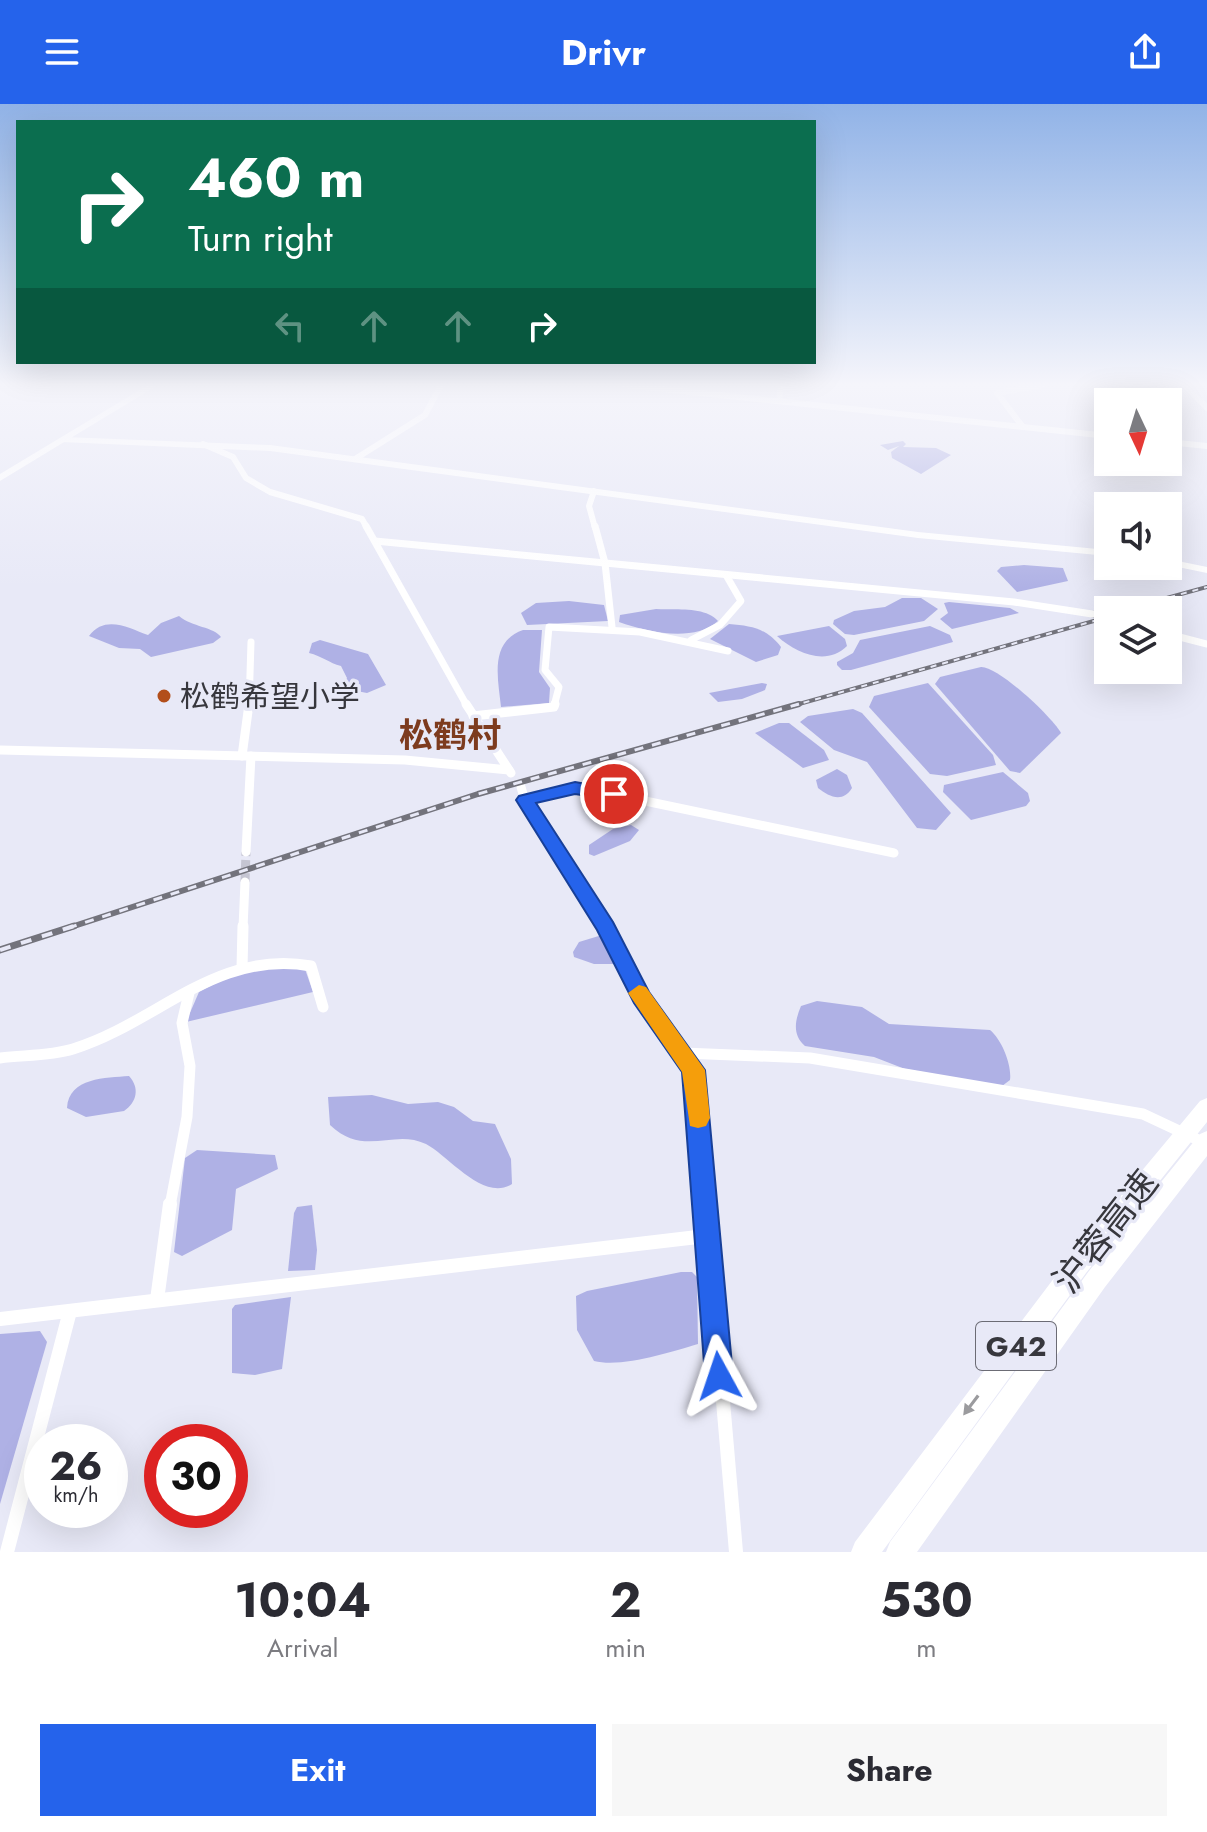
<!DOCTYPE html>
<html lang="en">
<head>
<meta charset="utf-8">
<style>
	:root { --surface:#fff; --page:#f7f7f7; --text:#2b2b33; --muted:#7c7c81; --accent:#2563eb }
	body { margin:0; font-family:Jost,"Noto Sans SC",sans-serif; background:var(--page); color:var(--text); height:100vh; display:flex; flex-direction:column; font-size:30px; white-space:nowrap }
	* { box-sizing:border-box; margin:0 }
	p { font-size:26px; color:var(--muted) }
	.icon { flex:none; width:44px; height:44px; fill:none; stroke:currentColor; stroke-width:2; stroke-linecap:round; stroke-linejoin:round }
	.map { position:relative; height:1448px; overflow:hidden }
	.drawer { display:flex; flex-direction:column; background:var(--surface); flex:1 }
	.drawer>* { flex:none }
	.guide { position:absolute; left:16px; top:16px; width:800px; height:244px; border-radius:0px; box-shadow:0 8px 32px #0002; background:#0b6e4f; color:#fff; overflow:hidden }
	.needle { width:52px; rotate:176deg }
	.tools { position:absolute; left:1094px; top:284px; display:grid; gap:16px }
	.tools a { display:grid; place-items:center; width:88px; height:88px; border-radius:0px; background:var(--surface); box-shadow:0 8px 32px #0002; font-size:40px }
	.speed { position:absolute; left:24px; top:1320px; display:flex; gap:16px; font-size:40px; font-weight:700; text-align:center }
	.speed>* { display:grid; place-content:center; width:104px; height:104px; border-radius:50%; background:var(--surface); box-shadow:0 8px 32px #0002; line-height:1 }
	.speed small { font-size:20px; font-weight:400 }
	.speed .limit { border:12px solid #d22; background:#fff; color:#111 }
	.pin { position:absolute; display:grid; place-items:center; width:68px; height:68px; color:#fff; margin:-34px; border:4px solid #fff; border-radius:50%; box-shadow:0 2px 8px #0007 }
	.me { position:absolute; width:88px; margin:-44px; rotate:355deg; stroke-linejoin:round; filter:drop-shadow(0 0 6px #0008) }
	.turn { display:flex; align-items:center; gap:28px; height:168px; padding:0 40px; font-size:36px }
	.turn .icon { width:104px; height:104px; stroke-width:2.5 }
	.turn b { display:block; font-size:56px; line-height:68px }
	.lanes { display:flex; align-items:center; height:76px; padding:0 40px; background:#0003; justify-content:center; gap:40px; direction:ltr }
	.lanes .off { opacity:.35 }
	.eta { display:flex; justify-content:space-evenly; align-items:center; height:136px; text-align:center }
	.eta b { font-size:48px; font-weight:700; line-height:56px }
	.primary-button { display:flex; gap:16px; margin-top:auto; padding:16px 40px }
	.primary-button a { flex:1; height:92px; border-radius:0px; background:var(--accent); color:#fff; font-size:32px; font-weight:700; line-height:92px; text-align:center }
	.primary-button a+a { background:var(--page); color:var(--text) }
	header { display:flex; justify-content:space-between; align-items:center; height:104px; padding:0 40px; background:var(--accent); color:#fff; font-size:36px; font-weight:700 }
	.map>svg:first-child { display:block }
</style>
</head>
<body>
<header><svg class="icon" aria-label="menu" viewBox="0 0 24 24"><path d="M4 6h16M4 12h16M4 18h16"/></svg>Drivr<svg class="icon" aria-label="share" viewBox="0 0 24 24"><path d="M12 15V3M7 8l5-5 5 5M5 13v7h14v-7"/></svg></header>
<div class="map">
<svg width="1207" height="1448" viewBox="0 0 1207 1448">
	<rect width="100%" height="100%" fill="#e8e9f7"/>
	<g fill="#afb1e5">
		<path d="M903,337L906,340L903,343L936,344L951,351L921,370L892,354L891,348L899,342L888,346L880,341Z"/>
		<path d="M1024,461L1063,464L1068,477L1017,488L997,467L1001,463Z"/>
		<path d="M902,494H921L938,505L924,517L854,531L845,530L833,520L834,516L854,507L885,503Z"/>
		<path d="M569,497L604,501L608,517L527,521L521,509L536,499Z"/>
		<path d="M949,498L1010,504L1019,509L952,525L940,515L948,509L944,499Z"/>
		<path d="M656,505C675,506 705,502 718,517C693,539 648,528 619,518L620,511Z"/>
		<path d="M179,512C192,523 214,523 221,533L213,539L151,553L140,545L119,544L89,532C105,510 129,524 148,531L161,519Z"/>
		<path d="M729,520C752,522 766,524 781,543L778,551L756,558L710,535Z"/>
		<path d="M829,522L845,535L847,542C827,562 797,550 777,532Z"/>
		<path d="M930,522L950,531L953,538L851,566H842L837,561V558L853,549L860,536Z"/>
		<path d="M523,526H542L539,568L550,584L549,599L501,603C498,574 489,538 523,526Z"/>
		<path d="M320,536L368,550L386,581L367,589L341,584L347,574L341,562C329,559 322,552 309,549L312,539Z"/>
		<path d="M981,563C998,562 1052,613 1061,629L1020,669L1010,667L935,580L940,573Z"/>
		<path d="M762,579L767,580L765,586L742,595L718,598L709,589Z"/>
		<path d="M928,579L993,651L996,661L947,672L930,670L869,603L874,592Z"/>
		<path d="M853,605L862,609L951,709L936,726L917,724L867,658L834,646L800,618L808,612Z"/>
		<path d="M779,619H789L824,646L829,656L803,664L755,629Z"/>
		<path d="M837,665L847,671L852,684C843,699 829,693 818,684L816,676Z"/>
		<path d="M1003,668L1028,689L1030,697L1026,702L971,716L943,688L944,681Z"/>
		<path d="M631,721L639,726L630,737L594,752L589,750V741L613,725Z"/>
		<path d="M602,831L614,860H594L574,853L573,848L579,838Z"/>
		<path d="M270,862L305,865L313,888L186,918L199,888L226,874Z"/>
		<path d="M817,897L862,903L889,920L990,926C1002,936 1012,961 1010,976L1002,982L905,965L874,953L805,942C792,931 795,916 801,902Z"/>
		<path d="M129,972C140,984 137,998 124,1007L86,1013L67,1004C69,973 106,974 129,972Z"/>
		<path d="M372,991L408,1000L438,998L454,1003L473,1017L495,1020L511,1055L512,1080C483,1098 449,1052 426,1040C393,1024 365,1054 330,1021L328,993Z"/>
		<path d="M197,1046L275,1051L278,1065L236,1085L232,1126L182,1152L174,1148L185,1054Z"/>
		<path d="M312,1101L317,1146L315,1166L288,1167L294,1109L297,1103Z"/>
		<path d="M681,1168H692L697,1173L698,1240C671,1248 622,1264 594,1257L577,1226L576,1192L587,1187Z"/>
		<path d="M291,1193L282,1265L255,1271L232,1269V1205L235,1201Z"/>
		<path d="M40,1227L47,1238L0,1400V1230Z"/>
	</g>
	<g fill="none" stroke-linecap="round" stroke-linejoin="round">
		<path stroke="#c5c5d2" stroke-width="7" stroke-dasharray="7 4" stroke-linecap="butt" d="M1092,510L1108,514"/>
		<path stroke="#c5c5d2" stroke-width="9" stroke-dasharray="9 4" stroke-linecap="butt" d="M245,778L246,748"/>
		<g stroke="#fff" stroke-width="6">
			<path d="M624,281L1108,332"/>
			<path d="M1184,281L1207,304"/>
			<path d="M997,289L1043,281"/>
			<path d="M997,289L1023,323"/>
			<path d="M779,297L781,281"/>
			<path d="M1168,338L1207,342"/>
			<path d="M203,340L233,353L246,374L270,388L362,415L367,424"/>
			<path d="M355,355L425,311L441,281"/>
			<path d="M594,387L589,402L595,424"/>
		</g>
		<g stroke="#fff" stroke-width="7">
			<path d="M366,422L467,602"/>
			<path d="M595,422L605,459L612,523"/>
			<path d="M375,437L1014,498L1092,510"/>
			<path d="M1168,530L1207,540"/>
			<path d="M691,536L720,521L741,497L726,471"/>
			<path d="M249,602L251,538"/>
			<path d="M554,602L559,583L545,566L549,523L640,528L728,547"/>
		</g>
		<g stroke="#fff" stroke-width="9">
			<path d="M466,600L511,669"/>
			<path d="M473,612L554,603L555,600"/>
			<path d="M0,646L405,656L509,666"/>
			<path d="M242,652L249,600"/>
			<path d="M521,683L525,697L606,824"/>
			<path d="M525,696L583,684L894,749"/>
			<path d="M246,748L251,652"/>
			<path d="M243,824L245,778"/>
		</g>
		<g stroke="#fff" stroke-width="11">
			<path d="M605,822L641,894L694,966L706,1102"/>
			<path d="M242,864L243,822"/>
			<path d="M683,949L810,954L1143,1010L1207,1040"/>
			<path d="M0,954C24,951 50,952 73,945C157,919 216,845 311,862L323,903"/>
			<path d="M170,1102L187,1013L190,962L182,919L189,889"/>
		</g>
		<g stroke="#fff" stroke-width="14">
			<path d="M706,1100L736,1448"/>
			<path d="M157,1196L170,1100"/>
			<path d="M0,1215L706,1132"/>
			<path d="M7,1448L70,1207"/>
		</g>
		<g fill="#fff" fill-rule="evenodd">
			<path d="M64,333L270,341L918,428L1108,446V452L918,434L270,347L61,338L60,336Z"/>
			<path d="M1168,455L1207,463V469L1168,461Z"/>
		</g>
		<g fill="#fff" fill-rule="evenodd">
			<path d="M148,281H158L0,377V370Z"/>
			<path d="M1207,994V1018L1086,1169L882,1448H851L855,1438L1070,1153L1200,997Z"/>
			<path d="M1207,1027V1052L1105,1183L917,1448H886L890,1438L1089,1167L1200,1030Z"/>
		</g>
		<defs>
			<g id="rail-far2">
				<path d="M1123,506L1207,483"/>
				<path d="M792,602L1108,513"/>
			</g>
			<path id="rail-far1" d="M68,824L478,690L799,600"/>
			<path id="rail" d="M0,846L74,822"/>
		</defs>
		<use href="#rail-far2" stroke="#73737c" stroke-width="4"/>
		<use href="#rail-far1" stroke="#73737c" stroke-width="6"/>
		<use href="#rail" stroke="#73737c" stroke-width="7"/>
		<use href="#rail-far2" stroke="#e8e9f7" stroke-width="2" stroke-dasharray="6" stroke-linecap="butt"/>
		<use href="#rail-far1" stroke="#e8e9f7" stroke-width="3" stroke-dasharray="9" stroke-linecap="butt"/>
		<use href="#rail" stroke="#e8e9f7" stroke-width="4" stroke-dasharray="11" stroke-linecap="butt"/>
	</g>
	<defs><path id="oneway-solid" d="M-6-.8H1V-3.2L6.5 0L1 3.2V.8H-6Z" transform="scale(2)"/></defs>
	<use fill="#9b9b9e" href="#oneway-solid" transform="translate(971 1301) rotate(127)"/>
	<linearGradient id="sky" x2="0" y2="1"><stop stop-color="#91b3e7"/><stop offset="0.58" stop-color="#f5f5fb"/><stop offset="1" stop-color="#f5f5fb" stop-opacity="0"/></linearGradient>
	<rect width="1207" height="484" fill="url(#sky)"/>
	<path fill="#2563eb" stroke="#184099" stroke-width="2" d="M575,678L614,685L622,690L614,696L575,690L536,699L613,818L649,888L705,966L733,1272L729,1282L719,1286L709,1282L705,1272L682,968L634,899L597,826L516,696L519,692Z"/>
	<path fill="#f59e0b" d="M639,881L646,883L705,966L710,1014L706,1022L698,1024L690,1022L682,968L628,889Z"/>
	<circle fill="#b24e1b" stroke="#e8e9f7" stroke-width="3" cx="164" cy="592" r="8"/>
	<g text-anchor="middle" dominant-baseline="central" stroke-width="7" stroke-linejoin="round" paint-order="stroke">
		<rect fill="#e8e9f7" stroke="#6c6c75" stroke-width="2" x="976" y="1218" width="80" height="48" rx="6"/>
		<g font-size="28" font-weight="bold" fill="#37373d">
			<text x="1016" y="1242">G42</text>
		</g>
		<g font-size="30" fill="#37373d" stroke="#e8e9f7" text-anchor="start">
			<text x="180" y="592">松鹤希望小学</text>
		</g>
		<g font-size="34" font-weight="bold" fill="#7d3b1e" stroke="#e8e9f7">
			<text x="450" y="631">松鹤村</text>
		</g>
		<g font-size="36" fill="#37373d" stroke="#e8e9f7">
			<text transform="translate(1105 1127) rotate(-52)">沪蓉高速</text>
		</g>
	</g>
</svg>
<div class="tools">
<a><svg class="needle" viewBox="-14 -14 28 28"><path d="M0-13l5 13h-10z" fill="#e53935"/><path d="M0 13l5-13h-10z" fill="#7c7c81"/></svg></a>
<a><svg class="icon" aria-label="sound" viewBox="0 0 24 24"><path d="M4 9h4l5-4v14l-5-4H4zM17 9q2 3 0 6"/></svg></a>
<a><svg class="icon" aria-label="layers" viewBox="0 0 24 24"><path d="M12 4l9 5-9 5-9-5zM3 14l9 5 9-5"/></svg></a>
</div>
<div class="speed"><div>26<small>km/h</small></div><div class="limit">30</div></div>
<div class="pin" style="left:614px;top:690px;background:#d93025"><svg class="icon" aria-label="arrive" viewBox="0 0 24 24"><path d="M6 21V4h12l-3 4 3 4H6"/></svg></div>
<svg class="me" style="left:719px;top:1272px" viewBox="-20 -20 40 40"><path d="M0-17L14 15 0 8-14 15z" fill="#2563eb" stroke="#fff" stroke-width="4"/></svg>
<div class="guide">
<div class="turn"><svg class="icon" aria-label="right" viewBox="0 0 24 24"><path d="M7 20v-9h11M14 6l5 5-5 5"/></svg><div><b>460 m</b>Turn right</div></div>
<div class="lanes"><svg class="icon off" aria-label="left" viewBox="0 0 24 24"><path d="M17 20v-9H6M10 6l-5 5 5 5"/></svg><svg class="icon off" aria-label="ahead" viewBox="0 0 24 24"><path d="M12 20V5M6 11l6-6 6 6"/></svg><svg class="icon off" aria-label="ahead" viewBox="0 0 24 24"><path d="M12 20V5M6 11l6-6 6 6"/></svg><svg class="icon" aria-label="right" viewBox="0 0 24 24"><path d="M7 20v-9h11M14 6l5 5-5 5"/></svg></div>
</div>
</div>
<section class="drawer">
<div class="eta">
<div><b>10:04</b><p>Arrival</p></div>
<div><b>2</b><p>min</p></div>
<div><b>530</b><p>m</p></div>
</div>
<div class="primary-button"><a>Exit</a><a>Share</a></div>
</section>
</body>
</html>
